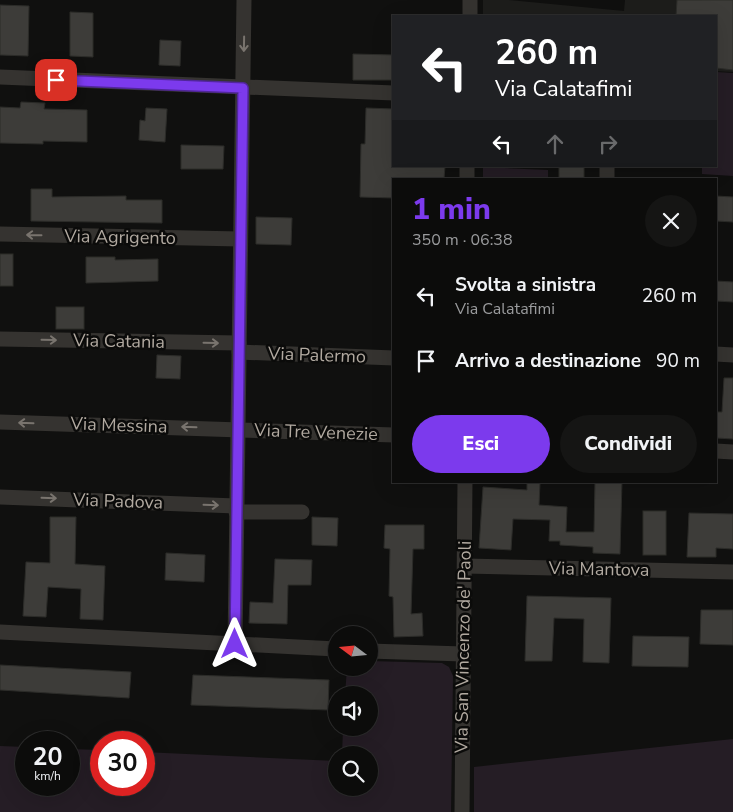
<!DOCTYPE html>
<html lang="it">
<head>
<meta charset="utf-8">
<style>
	:root { --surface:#0c0c0b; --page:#151514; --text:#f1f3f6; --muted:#9a9b9d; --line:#2c2c2c; --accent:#7c3aed }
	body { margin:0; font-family:"Nunito Sans",sans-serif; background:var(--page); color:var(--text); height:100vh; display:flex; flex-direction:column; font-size:19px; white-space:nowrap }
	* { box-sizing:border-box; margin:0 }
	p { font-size:16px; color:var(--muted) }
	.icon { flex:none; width:28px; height:28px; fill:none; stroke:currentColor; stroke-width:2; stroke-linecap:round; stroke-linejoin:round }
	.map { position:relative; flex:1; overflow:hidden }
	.details { position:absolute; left:392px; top:178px; width:325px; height:305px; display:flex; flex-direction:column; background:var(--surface); border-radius:0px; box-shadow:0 5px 20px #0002,0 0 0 1px var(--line) }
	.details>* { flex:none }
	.hud { position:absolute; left:392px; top:15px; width:325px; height:152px; border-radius:0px; box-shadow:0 5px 20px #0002,0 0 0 1px var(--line); background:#202124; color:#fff; overflow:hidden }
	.needle { width:32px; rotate:286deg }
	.buttons { position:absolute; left:328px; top:626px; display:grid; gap:10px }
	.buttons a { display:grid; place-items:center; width:50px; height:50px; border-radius:50%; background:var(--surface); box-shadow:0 5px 20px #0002,0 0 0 1px var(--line); font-size:25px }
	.speed { position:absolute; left:15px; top:731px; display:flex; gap:10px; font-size:25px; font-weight:700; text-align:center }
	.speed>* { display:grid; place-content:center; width:65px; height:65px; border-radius:50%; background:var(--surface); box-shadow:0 5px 20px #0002,0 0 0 1px var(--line); line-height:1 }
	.speed small { font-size:12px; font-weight:400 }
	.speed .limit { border:8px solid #d22; background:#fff; color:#111 }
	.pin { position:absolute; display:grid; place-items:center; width:42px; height:42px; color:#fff; margin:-21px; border-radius:10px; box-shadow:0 2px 8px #0006 }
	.me { position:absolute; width:55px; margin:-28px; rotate:0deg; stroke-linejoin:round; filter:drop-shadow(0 0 4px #0008) }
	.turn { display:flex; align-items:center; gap:18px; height:105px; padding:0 20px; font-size:22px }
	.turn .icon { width:65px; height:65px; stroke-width:2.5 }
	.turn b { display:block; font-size:35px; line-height:42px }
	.lanes { display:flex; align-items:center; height:48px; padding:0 20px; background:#0003; justify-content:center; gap:25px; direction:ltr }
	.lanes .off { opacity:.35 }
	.round { display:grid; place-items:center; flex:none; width:52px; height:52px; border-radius:26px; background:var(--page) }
	.headline { display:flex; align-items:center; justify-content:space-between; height:85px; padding:0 20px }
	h1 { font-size:30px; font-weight:800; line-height:38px; color:var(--accent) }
	.primary-button { display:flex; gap:10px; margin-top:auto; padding:10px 20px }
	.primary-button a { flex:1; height:58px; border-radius:30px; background:var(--accent); color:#fff; font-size:20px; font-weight:800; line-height:58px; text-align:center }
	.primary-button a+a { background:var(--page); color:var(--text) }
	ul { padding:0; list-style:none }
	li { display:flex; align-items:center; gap:15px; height:65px; padding:0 20px }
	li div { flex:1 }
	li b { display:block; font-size:19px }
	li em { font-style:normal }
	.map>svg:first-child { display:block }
</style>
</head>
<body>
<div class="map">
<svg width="733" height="812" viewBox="0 0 733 812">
	<rect width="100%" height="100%" fill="#10100f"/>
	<path fill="#1d1d1b" d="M483,0H509L624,11L625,0H733V72L716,71V16H483Z"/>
	<g fill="#251d25">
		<path d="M716,72L733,73V176L702,174V166H716Z"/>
		<path d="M483,167L548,170V179H483Z"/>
		<path d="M369,661L442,663L449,667L453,676L451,812H0V746L26,747V785H69V749L101,750V785H144V752L336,761V788H369V755H342L343,728H369V695H345L347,668H369Z"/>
		<path d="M733,739V812H474V767Z"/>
	</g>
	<g fill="#3d3c39" stroke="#2c2c29">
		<path d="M677,0H733V70L716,68V16H676Z"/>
		<path d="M0,5L29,6L28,56L0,55Z"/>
		<path d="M70,12L93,13V57L70,56Z"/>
		<path d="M160,40L181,41L180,66L159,65Z"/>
		<path d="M353,54L394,55V80H353Z"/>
		<path d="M21,102L45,103L44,109L87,110V142L43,141V144L0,143V107L20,108Z"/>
		<path d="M146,108L167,109L165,142L139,140L140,120L145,121Z"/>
		<path d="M366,108L394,109V166H445L444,179H394V198L360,197L361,144H365Z"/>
		<path d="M181,145L224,146L223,169H181Z"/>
		<rect x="559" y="166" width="25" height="13"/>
		<path d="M31,189H52V197L126,196V200H162V223L31,221Z"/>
		<path d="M716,196L733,197V222L716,221Z"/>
		<path d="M256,217L292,218L291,245L256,244Z"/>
		<rect x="0" y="254" width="13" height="32"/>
		<path d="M86,257H115V260L158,259V281L86,283Z"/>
		<path d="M716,281L733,282V302L716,301Z"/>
		<rect x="56" y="307" width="28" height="22"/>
		<path d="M157,355L181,356L180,379L156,378Z"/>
		<path d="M724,378H733V439L716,438L717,412H722Z"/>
		<path d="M595,481H622L620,554L593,553V547L560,545V541H549L550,520L513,519L511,550L479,548L483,487L527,490V483H540L539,505L567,507L566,532H594Z"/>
		<rect x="643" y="511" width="23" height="44"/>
		<path d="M689,513L733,514V549L716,548V557H687Z"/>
		<path d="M50,517H76L75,564L105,566L103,620L80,619L81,589L48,587L46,617L23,616L26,562L50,563Z"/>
		<path d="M312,517L338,518L337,546L312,545Z"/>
		<path d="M385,525H424V549H413L411,614L422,613L423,636L394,637L393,597L389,596L390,549L384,548Z"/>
		<path d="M166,553L205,555L204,582L165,580Z"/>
		<path d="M275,559L312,560L311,585H288L287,624L249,623L250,602L273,603Z"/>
		<path d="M527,596L611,598L609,663L583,662L584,619L554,618L552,661H525Z"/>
		<path d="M701,610H733V645L700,644Z"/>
		<path d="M633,636L689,637L688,667L632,666Z"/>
		<path d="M0,665L131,672L129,698L0,690Z"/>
		<path d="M193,675L329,680L328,710L191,705Z"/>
	</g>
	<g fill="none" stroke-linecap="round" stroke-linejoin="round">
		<g stroke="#353330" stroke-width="15">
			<path d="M470,16V0"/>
			<path d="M0,77L394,93"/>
			<path d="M467,179V166"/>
			<path d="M607,179V166"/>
			<path d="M0,234L240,239"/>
			<path d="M0,339L239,343"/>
			<path d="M239,352L394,358"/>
			<path d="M716,354L733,355"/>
			<path d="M0,422L394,435"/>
			<path d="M716,451L733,452"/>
			<path d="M0,497L236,506"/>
			<path d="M236,512H302"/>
			<path d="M465,566L733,572"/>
			<path d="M0,632L336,649"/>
			<path d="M235,644L244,0"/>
			<path d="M369,651L463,654"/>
			<path d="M462,812L465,481"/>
		</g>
	</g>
	<defs><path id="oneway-shaft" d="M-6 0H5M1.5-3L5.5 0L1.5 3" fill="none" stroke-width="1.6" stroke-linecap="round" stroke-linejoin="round" transform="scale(1.25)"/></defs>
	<g stroke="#79746e">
		<use href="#oneway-shaft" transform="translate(244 44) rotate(91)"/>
		<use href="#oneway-shaft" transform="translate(34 235) rotate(-179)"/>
		<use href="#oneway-shaft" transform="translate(49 340) rotate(1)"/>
		<use href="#oneway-shaft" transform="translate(211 343) rotate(1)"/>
		<use href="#oneway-shaft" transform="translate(26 423) rotate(-178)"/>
		<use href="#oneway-shaft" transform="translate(189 427) rotate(-178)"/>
		<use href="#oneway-shaft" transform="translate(49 498) rotate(2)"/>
		<use href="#oneway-shaft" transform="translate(211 505) rotate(2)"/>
	</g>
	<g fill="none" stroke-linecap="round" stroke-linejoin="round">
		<defs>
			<path id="route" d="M56,80L243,88L235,644"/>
		</defs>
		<use href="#route" stroke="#51269a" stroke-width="12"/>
		<use href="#route" stroke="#7c3aed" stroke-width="9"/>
	</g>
	<g text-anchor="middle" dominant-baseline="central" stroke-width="5" stroke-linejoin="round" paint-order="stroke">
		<g font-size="18" fill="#b1a9a0" stroke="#0b0b0a">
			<text transform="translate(120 237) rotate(1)">Via Agrigento</text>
			<text transform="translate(119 341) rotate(1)">Via Catania</text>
			<text transform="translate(317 355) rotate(2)">Via Palermo</text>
			<text transform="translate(119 425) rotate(2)">Via Messina</text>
			<text transform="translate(316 432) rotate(2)">Via Tre Venezie</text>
			<text transform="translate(118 501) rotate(2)">Via Padova</text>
			<text transform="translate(599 569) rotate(1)">Via Mantova</text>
			<text transform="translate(463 647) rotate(-89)">Via San Vincenzo de' Paoli</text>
		</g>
	</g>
</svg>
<div class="buttons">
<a><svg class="needle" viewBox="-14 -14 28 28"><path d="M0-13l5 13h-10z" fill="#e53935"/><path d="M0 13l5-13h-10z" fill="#9a9b9d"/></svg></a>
<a><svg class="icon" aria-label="sound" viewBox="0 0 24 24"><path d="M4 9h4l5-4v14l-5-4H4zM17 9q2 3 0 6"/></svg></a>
<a><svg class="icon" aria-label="search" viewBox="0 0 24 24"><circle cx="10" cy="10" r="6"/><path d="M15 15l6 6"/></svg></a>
</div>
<div class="speed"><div>20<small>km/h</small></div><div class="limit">30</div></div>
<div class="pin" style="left:56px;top:80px;background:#d93025"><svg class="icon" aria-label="arrive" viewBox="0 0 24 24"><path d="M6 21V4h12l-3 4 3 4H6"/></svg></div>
<svg class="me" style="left:235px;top:644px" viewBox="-20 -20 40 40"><path d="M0-17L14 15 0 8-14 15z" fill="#7c3aed" stroke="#fff" stroke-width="4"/></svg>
<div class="hud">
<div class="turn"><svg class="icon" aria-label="left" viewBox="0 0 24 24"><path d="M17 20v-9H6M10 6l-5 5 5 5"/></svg><div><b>260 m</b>Via Calatafimi</div></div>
<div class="lanes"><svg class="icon" aria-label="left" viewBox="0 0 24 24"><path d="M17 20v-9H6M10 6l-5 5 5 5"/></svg><svg class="icon off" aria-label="ahead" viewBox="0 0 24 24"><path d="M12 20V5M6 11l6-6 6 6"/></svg><svg class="icon off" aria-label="right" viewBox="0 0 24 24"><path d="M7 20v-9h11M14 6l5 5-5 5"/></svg></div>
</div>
<section class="details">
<div class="headline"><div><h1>1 min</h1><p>350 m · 06:38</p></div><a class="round"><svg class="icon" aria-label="close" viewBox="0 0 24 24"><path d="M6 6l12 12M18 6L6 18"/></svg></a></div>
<ul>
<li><svg class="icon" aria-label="left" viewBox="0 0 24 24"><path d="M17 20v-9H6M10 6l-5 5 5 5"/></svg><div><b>Svolta a sinistra</b><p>Via Calatafimi</p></div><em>260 m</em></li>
<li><svg class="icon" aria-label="arrive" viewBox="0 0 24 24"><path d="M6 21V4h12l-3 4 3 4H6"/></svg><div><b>Arrivo a destinazione</b></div><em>90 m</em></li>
</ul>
<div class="primary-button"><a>Esci</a><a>Condividi</a></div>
</section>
</div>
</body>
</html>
